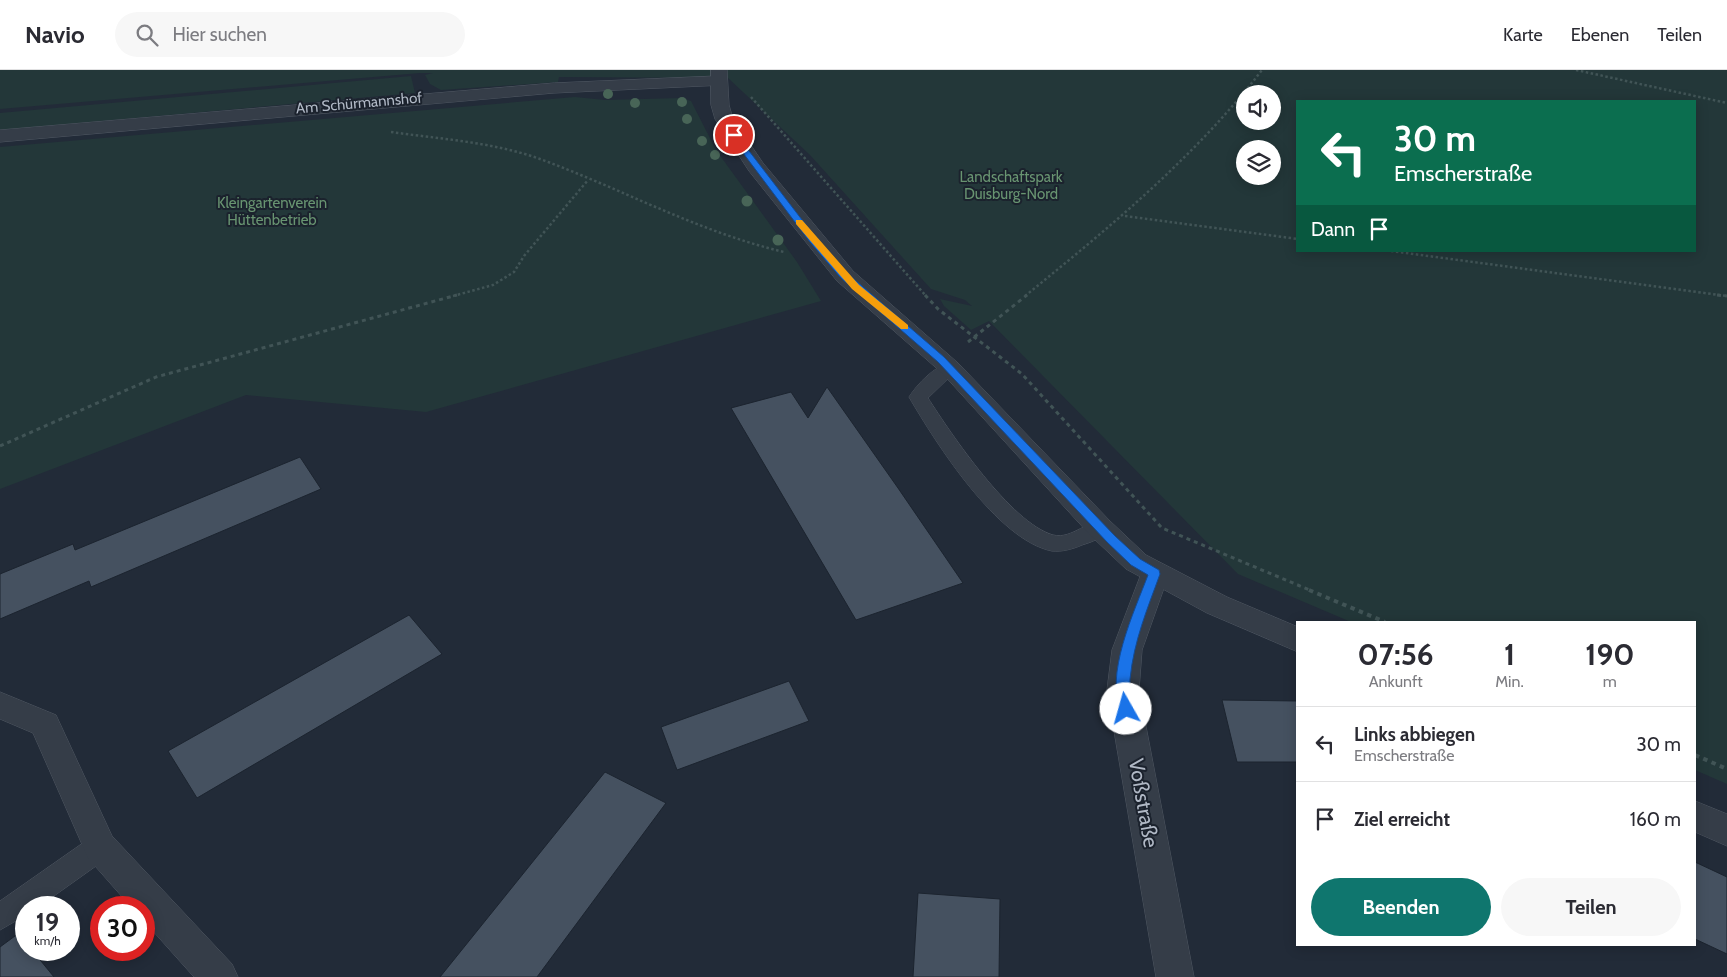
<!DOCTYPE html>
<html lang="de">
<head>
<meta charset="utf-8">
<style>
	:root { --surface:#fff; --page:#f7f7f7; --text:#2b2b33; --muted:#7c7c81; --line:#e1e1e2; --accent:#0f766e }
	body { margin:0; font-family:Cabin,sans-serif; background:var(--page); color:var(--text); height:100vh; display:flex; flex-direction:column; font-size:19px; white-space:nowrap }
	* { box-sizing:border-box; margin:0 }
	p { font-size:16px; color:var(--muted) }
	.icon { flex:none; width:28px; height:28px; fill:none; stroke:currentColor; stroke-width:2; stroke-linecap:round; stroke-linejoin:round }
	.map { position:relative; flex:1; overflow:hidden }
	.panel { position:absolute; left:1296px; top:551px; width:400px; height:325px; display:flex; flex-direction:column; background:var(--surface); border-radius:0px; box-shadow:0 2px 12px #0003 }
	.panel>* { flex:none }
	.banner { position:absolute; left:1296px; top:30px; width:400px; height:152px; border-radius:0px; box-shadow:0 2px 12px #0003; background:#0b6e4f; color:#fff; overflow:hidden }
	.tools { position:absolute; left:1236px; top:15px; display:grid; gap:10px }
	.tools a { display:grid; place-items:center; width:45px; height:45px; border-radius:50%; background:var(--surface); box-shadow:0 2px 12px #0003; font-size:25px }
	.speed { position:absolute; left:15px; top:826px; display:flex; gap:10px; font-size:25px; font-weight:700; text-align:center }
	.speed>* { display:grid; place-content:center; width:65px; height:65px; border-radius:50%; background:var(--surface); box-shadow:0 2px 12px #0003; line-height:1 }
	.speed small { font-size:12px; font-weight:400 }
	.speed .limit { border:8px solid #d22; background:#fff; color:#111 }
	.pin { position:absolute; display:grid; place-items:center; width:42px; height:42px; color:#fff; margin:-21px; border:2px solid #fff; border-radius:50%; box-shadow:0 1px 5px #0007 }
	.me { position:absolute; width:55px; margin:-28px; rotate:353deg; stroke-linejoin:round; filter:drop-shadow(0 0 4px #0008) }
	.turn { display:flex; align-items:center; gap:18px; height:105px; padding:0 15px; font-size:22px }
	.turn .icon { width:65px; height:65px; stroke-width:2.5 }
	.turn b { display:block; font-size:35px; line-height:42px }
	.then { display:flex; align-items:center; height:48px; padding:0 15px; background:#0003; gap:10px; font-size:19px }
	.eta { display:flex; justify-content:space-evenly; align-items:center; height:85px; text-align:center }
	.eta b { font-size:30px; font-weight:800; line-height:35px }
	.button { display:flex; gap:10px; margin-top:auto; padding:10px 15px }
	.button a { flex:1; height:58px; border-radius:30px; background:var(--accent); color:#fff; font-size:20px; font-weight:800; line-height:58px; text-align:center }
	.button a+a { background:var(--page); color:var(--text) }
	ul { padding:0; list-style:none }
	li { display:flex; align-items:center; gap:15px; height:75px; padding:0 15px; border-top:1px solid var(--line) }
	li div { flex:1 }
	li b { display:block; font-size:19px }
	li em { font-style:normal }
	header { display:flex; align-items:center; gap:30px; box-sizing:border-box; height:70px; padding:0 25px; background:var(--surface); border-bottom:1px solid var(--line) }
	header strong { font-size:24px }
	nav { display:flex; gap:28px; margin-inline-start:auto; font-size:18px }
	.search { width:350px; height:45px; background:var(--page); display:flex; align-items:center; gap:12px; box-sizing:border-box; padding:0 18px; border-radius:28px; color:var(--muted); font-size:19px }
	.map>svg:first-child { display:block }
</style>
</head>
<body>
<header>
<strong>Navio</strong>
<div class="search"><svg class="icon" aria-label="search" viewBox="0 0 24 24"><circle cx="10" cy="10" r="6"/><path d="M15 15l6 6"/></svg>Hier suchen</div>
<nav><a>Karte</a><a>Ebenen</a><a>Teilen</a></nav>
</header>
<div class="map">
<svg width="1727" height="907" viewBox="0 0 1727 907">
	<rect width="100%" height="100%" fill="#222b38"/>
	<g fill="#233739" fill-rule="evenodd">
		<path d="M0,0H1727V714L1695,700V552H1351L1238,504L989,251L971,260L944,236L940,229L972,236L965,230L931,219L810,85L728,8L559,7L558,12L441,20L430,14L425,5L433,3H420L0,39ZM1245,24H1272V51H1245ZM1298,31H1695V181H1298ZM1245,79H1272V106H1245Z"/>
		<path d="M411,6L415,23L0,60V43Z"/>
		<path d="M575,27L605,30L682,28L691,31L716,80L797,192L821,231L426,342L246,325L0,419V77Z"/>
	</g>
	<g fill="#455160" stroke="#1c242f">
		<path d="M827,317L898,418L963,513L856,550L731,338L791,322L808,348Z"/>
		<path d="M300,387L321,419L91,517L89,511L0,549V504L73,474L75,480Z"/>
		<path d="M409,545L442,584L197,728L168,681Z"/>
		<path d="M789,611L809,651L677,700L661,657Z"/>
		<path d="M1222,630L1298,631V692H1237Z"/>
		<path d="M605,702L666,733L537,907H440Z"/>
		<path d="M1695,792L1727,807V884L1695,869Z"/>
		<path d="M918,823L1000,829L999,907H913Z"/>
		<path d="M19,863L26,872V880H32L54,907H0V877Z"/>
	</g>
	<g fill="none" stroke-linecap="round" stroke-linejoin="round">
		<defs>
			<g id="service">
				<path d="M950,292L957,294L959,298L928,328C951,364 1011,453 1053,465C1073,470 1088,447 1108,453L1111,458C1105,467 1092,472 1082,475C1073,479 1062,482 1052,481C997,470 936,373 909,327C918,313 934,297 950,292Z"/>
				<path d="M100,765L110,768L114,777L110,786L37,838H26V845L0,860V831L90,768Z"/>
			</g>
			<g id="minor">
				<path d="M718,6L724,7L727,11L724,15L554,23L0,72V60L554,13Z"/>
				<path d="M1155,493L1165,497L1169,504L1142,580L1139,620L1194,907H1156L1107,620L1112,580L1141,504L1145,497Z"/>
				<path d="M0,622L56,645L112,766L232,894L238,907H194L144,851V838H132L88,788L33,663L0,649Z"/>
			</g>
			<g id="tertiary">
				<path d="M711,0H727L729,35L733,49L763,93L853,201L958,293L1110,451L1146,485L1227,527L1298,557V582L1207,543L1126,499L1090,465L942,303L837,211L749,101L715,49L711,35Z"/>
				<path d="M1695,731L1727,744V776L1695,762Z"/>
			</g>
		</defs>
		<use href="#service" stroke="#505863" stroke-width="1"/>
		<use href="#minor" stroke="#505863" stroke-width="1"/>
		<use href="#tertiary" stroke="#505863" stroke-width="1"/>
		<g stroke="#415456" stroke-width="2.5" stroke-dasharray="2.5 2.5" stroke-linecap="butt">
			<path d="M1576,0L1727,33"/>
			<path d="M751,27L926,226"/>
			<path d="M391,62C440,69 493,72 540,89C622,119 699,162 784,182"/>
			<path d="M1125,146L1298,169"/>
			<path d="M1391,181L1727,226"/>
			<path d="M453,226L493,215L514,202L524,186L588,110"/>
			<path d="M1025,226C1110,157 1195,87 1262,0"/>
		</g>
		<g stroke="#415456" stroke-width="3" stroke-dasharray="4 4" stroke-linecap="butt">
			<path d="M925,225L938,239L1022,304L1162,458L1312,521"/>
			<path d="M1717,225L1727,226"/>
			<path d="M968,272L1027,225"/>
			<path d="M0,376L156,307L457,225"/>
		</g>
		<g stroke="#415456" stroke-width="4" stroke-dasharray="4.5 4.5" stroke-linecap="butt">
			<path d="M1309,520L1385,552"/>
			<path d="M1695,685L1727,699"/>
		</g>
		<use href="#service" fill="#353d48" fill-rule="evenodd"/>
		<use href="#minor" fill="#353d48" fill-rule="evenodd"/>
		<use href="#tertiary" fill="#353d48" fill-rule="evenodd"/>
	</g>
	<g fill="#486557">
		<circle cx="608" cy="24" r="5"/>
		<circle cx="682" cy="32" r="5"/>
		<circle cx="635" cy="33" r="5"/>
		<circle cx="687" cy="49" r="5"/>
		<circle cx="702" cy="71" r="5"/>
		<circle cx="715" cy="85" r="5"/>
		<circle cx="747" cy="131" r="5.5"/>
		<circle cx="778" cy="170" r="5.5"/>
	</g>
	<path fill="#1a73e8" stroke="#114b97" d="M731,64H736L816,168L848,204L944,287L1115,466L1140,489L1159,500L1160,504C1147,540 1134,570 1130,609C1129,619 1135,635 1131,643H1122C1103,607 1135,540 1148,505L1131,495L1107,472L938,292L841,208L810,172L731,67Z"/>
	<path fill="#f59e0b" d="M796,150H802L859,215L908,255V259H901L852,219L796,154Z"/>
	<g text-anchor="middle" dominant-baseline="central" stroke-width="4" stroke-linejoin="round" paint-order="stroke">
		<g font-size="15" fill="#b0b8c5" stroke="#1b222d">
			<text transform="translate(359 33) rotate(-5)">Am Schürmannshof</text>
		</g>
		<g font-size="15" fill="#689471" stroke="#1b222d">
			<text x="1011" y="107">Landschaftspark<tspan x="1011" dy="17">Duisburg-Nord</tspan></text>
			<text x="272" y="133">Kleingartenverein<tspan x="272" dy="17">Hüttenbetrieb</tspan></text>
		</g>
		<g font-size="21" fill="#b0b8c5" stroke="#1b222d">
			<text transform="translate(1144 733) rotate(80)">Voßstraße</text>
		</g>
	</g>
</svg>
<div class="tools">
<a><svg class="icon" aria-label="sound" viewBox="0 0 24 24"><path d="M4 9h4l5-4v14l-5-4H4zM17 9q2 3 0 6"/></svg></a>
<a><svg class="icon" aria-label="layers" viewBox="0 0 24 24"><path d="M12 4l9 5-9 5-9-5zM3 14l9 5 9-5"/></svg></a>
</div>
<div class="speed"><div>19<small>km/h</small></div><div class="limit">30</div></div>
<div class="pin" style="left:734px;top:65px;background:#d93025"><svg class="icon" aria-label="arrive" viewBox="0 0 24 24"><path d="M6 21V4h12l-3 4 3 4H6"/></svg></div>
<svg class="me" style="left:1126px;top:639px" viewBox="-20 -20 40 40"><circle r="19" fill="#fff"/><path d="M0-13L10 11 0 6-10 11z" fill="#1a73e8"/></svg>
<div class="banner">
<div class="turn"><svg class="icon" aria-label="left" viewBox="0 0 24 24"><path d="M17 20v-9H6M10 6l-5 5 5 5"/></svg><div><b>30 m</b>Emscherstraße</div></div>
<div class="then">Dann<svg class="icon" aria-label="arrive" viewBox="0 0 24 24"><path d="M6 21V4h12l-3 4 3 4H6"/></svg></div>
</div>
<section class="panel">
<div class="eta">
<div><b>07:56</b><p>Ankunft</p></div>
<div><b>1</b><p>Min.</p></div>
<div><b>190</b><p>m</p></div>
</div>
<ul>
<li><svg class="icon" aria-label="left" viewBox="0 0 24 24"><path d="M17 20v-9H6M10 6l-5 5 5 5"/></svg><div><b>Links abbiegen</b><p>Emscherstraße</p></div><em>30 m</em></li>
<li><svg class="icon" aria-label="arrive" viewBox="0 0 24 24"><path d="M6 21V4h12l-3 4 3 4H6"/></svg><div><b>Ziel erreicht</b></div><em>160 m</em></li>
</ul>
<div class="button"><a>Beenden</a><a>Teilen</a></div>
</section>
</div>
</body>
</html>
